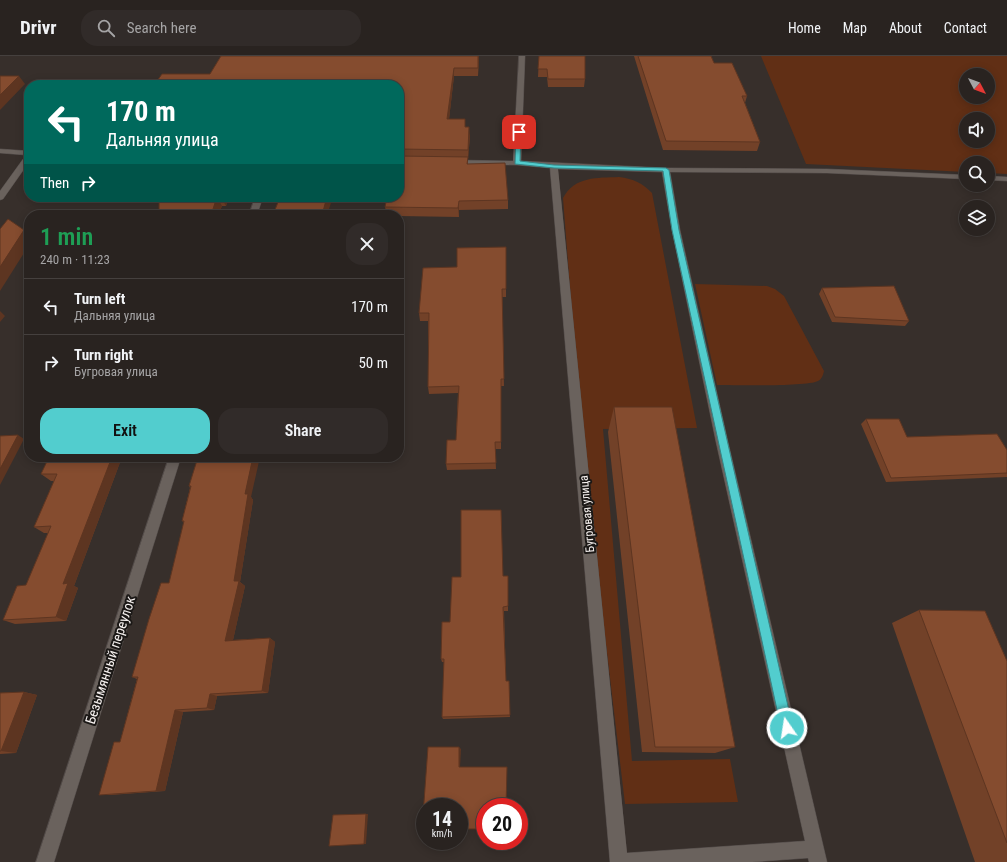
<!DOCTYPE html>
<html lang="en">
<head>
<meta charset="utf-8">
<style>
	:root { --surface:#292320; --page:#312b29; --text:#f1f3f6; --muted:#a5a4a5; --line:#45403e; --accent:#52cdce }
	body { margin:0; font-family:"Roboto Condensed",sans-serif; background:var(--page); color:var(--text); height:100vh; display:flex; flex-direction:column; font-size:15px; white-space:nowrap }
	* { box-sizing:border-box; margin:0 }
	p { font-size:13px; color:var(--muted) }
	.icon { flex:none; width:22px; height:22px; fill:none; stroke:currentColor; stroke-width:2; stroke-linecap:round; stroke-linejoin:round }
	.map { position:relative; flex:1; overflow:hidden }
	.side { position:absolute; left:24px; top:154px; width:380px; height:252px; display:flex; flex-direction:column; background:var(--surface); border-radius:16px; box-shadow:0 2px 10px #0003,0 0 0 1px var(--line) }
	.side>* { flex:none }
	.hud { position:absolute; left:24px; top:24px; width:380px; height:122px; border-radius:16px; box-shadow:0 2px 10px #0003,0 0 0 1px var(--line); background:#00695c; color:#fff; overflow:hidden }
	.needle { width:26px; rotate:131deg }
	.controls { position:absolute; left:959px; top:12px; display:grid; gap:8px }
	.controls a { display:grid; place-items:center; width:36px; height:36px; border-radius:50%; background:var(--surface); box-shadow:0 2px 10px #0003,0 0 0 1px var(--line); font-size:20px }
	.speed { position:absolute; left:416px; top:742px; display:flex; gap:8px; font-size:20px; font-weight:700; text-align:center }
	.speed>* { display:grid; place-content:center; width:52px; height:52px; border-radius:50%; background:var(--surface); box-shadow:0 2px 10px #0003,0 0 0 1px var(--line); line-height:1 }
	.speed small { font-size:10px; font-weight:400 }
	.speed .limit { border:6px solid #d22; background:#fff; color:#111 }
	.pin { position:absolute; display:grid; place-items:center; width:34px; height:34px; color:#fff; margin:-17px; border-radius:8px; box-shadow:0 2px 6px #0006 }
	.me { position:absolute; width:44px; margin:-22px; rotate:347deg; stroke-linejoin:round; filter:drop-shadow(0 0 3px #0008) }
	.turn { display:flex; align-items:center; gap:14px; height:84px; padding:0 16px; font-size:18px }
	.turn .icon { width:52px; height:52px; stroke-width:2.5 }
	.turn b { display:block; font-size:28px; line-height:34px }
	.then { display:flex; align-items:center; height:38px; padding:0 16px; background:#0003; gap:8px; font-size:15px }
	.round { display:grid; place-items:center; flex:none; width:42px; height:42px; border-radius:16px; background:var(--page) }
	.summary { display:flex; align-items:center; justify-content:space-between; height:68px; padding:0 16px }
	h1 { font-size:24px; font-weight:600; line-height:30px; color:#1e9e55 }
	.primary-button { display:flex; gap:8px; margin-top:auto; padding:8px 16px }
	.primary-button a { flex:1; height:46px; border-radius:16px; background:var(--accent); color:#111; font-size:16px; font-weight:600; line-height:46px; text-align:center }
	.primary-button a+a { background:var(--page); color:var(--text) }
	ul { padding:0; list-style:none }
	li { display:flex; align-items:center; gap:12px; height:56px; padding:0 16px; border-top:1px solid var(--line) }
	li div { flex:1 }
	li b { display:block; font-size:15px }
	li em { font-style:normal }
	header { display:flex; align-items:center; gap:24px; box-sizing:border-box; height:56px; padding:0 20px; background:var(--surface); border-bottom:1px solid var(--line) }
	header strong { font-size:19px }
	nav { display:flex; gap:22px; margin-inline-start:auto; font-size:14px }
	.search { width:280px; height:36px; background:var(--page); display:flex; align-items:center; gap:10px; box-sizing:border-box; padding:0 14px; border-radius:16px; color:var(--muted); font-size:15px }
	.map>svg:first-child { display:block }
</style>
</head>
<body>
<header>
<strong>Drivr</strong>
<div class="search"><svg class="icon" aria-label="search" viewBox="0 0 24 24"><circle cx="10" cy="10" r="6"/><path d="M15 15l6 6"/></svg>Search here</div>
<nav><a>Home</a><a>Map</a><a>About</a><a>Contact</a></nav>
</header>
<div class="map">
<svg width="1007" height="806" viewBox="0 0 1007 806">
	<rect width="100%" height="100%" fill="#372f2b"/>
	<g fill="#612f15" fill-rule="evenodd">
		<path d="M761,0H1007V118L988,117V107H966V116L806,108ZM966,19H988V41H966ZM966,63H988V85H966Z"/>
		<path d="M619,121C634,123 642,127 652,137L697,372L603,373L632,705L730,703L738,746L625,748L582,386L563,142C575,120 597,122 619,121Z"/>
		<path d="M695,228L767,230L775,233L784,240L824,315C823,319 822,323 818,325C805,331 735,329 717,329Z"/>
	</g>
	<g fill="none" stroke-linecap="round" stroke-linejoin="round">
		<defs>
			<g id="minor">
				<path d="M519,0H525L521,105L666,112L827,113L966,119V123L827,117L670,116L680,174L728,386L827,806H809L808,802L752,806H610L550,112L517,109L452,108L448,106L452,104L513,105ZM558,113L662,116L672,174L716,386L805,785L627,797Z"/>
				<path d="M0,93L29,95V106L3,143L0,144V135L26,99L0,97Z"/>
				<path d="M988,120L1007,121V125L988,124Z"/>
				<path d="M255,141H263L257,159H249Z"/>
				<path d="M169,401H181L54,806H36Z"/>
			</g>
		</defs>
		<use href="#minor" stroke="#524b49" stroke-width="1"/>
		<use href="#minor" fill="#6a625d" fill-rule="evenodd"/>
	</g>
	<g fill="#724128">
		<path d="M221,0H479L478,20H454L449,63L466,71L470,80L468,103V108L508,144V153L459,154V161L399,160V159H387L385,151L399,141V29L157,25L210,18Z"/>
		<path d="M539,0L585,23L584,31H548L547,21H538Z"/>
		<path d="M634,0H711L714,7L747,40L745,47L760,86L757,95L663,94Z"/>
		<path d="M107,141H229L226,150H222L218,159H159V142Z"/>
		<path d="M506,191V241H502L504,330H501V393H495L496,413L447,414L446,408L456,384L458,337L429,338L428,331V265H420L419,257L457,211Z"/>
		<path d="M822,232L909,265L905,270L832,266L819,238Z"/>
		<path d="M614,351L735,691L715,697L642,696L608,376Z"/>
		<path d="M866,363L907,381L1007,394V421L886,426L861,368Z"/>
		<path d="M49,401H122L74,530L78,532L66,565L15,568L3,564L26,529L48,477H44L34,471L54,425H51L41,418Z"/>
		<path d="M189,430L251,441L253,444L240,526L245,530L233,584L270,582L275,586L268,637L217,640L214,654L183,656L165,735L110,739H99L120,686L137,623L132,621L169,527L184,466L182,465L190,432Z"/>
		<path d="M503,520H508V555H504L506,625L510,661L443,663L442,661L444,606H442L441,603Z"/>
		<path d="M919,554L1007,605V806H975L892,567Z"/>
		<path d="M24,636L37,639L16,697L0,698V637Z"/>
	</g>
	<g fill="#5d3521">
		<path d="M478,0H479L478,20Z"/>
		<path d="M454,12V20L448,72L447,63Z"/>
		<path d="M19,20L25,28L0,54V39Z"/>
		<path d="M469,71L470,80L468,103V94Z"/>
		<path d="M217,141L222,150L218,159H211Z"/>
		<path d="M222,141H229L226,150L221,141Z"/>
		<path d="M327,141H333L327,159H322Z"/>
		<path d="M459,145V161L458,152Z"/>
		<path d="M24,174L29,179V189L0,235V211Z"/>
		<path d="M0,255L5,260L0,266Z"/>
		<path d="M18,379L24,383L0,429V413Z"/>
		<path d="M112,401H122L74,530L78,532L66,565L56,561L63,528Z"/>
		<path d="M253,401H260L251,441L253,444L240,526L245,530L232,589L225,585L245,438Z"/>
		<path d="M270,582L275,586L268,637L262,635Z"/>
		<path d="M24,636L37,639L16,697L1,695Z"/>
		<path d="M210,638L217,640L214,654L207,652Z"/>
		<path d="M175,654L183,656L165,735H156Z"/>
		<path d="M459,691L461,693L460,712L459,711Z"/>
		<path d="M366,758H368L366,788H364Z"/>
	</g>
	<g fill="#854c2f" stroke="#5d3521">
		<path d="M221,0H478V12H454L447,63H465V71H469L468,94L399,93V29H127L130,25H157L162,18H210Z"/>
		<path d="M539,0H585V23H548L547,13H538Z"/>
		<path d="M638,0H711L714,7H732L747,40H742L760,86L666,85Z"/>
		<path d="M0,20H19L0,39Z"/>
		<path d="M399,100L468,101L467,108L505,107L508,144L459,145L458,152L385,151L387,141H399Z"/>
		<path d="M159,141H222H217L211,159H178L179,158H159Z"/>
		<path d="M280,141H327L322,159H273Z"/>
		<path d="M8,163L24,174L0,211V173Z"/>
		<path d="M506,191V233H502L504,323H501V386H495L496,407L446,408L447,384H456L459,330L428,331L429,257H419L423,212L457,211V192Z"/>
		<path d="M894,230L909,265L835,261L822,232Z"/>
		<path d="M614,351H672L735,691H655Z"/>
		<path d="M866,363H899L907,381L997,378L1007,394V417L891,422Z"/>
		<path d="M18,379L0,413V380Z"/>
		<path d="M49,401H112L63,528L68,527L56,561L3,564L17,530L26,529L51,470L34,471L57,418H41Z"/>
		<path d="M198,401H253L245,438H248L234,525H239L225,585L270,582L262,635L210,638L207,652L175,654L156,735L99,739L114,686H120L138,621H132L149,563L161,527H169L184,465H182L191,430H189Z"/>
		<path d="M461,454H501L503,520H508V550L503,551L506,625H509L510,659L442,661L444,603H441L442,566H450L452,521H461Z"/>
		<path d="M919,554L985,555L1007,605V787Z"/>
		<path d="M24,636L1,695H0V637Z"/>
		<path d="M428,691H459V711H507L506,751H485V773H459V751H425V773H422Z"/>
		<path d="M366,758L364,788L329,790L333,759Z"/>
	</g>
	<path fill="#52cdce" stroke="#358586" d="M519,74L521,76L520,105L554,109L666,112L669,114L679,174L793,672L792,676L787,678L783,676L781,672L672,174L663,115L554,112L515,108L516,76Z"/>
	<g text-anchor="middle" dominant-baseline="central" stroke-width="4" stroke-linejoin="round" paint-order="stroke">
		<g font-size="12" fill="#f6f1ef" stroke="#1b1816">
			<text transform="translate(587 458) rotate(-95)">Бугровая улица</text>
		</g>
		<g font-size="14" fill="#f6f1ef" stroke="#1b1816">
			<text transform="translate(110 604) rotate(-72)">Безымянный переулок</text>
		</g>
	</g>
</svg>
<div class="controls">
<a><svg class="needle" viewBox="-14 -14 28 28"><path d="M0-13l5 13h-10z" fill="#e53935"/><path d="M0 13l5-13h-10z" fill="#a5a4a5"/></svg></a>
<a><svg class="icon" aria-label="sound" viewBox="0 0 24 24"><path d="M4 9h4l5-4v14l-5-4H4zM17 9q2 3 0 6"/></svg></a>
<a><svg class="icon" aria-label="search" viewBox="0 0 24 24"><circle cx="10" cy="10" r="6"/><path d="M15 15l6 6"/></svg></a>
<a><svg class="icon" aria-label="layers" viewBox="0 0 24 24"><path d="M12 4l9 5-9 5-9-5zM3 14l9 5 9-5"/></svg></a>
</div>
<div class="speed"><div>14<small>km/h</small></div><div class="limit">20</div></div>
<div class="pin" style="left:519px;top:76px;background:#d93025"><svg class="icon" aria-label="arrive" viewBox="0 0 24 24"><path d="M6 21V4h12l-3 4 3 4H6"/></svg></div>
<svg class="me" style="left:787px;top:672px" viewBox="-20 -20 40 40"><circle r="17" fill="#52cdce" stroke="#fff" stroke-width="3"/><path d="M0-11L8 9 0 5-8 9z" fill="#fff"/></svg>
<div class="hud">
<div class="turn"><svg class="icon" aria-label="left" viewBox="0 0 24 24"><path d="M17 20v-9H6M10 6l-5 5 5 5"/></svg><div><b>170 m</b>Дальняя улица</div></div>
<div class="then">Then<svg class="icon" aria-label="right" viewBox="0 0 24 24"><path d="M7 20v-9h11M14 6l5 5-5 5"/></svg></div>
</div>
<section class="side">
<div class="summary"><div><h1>1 min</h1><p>240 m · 11:23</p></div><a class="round"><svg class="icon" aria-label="close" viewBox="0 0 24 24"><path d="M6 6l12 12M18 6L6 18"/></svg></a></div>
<ul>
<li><svg class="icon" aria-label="left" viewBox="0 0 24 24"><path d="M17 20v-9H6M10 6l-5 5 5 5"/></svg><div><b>Turn left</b><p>Дальняя улица</p></div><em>170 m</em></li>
<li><svg class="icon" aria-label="right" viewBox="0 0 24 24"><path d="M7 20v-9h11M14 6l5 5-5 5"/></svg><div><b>Turn right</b><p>Бугровая улица</p></div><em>50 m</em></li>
</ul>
<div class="primary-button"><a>Exit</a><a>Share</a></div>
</section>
</div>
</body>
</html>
